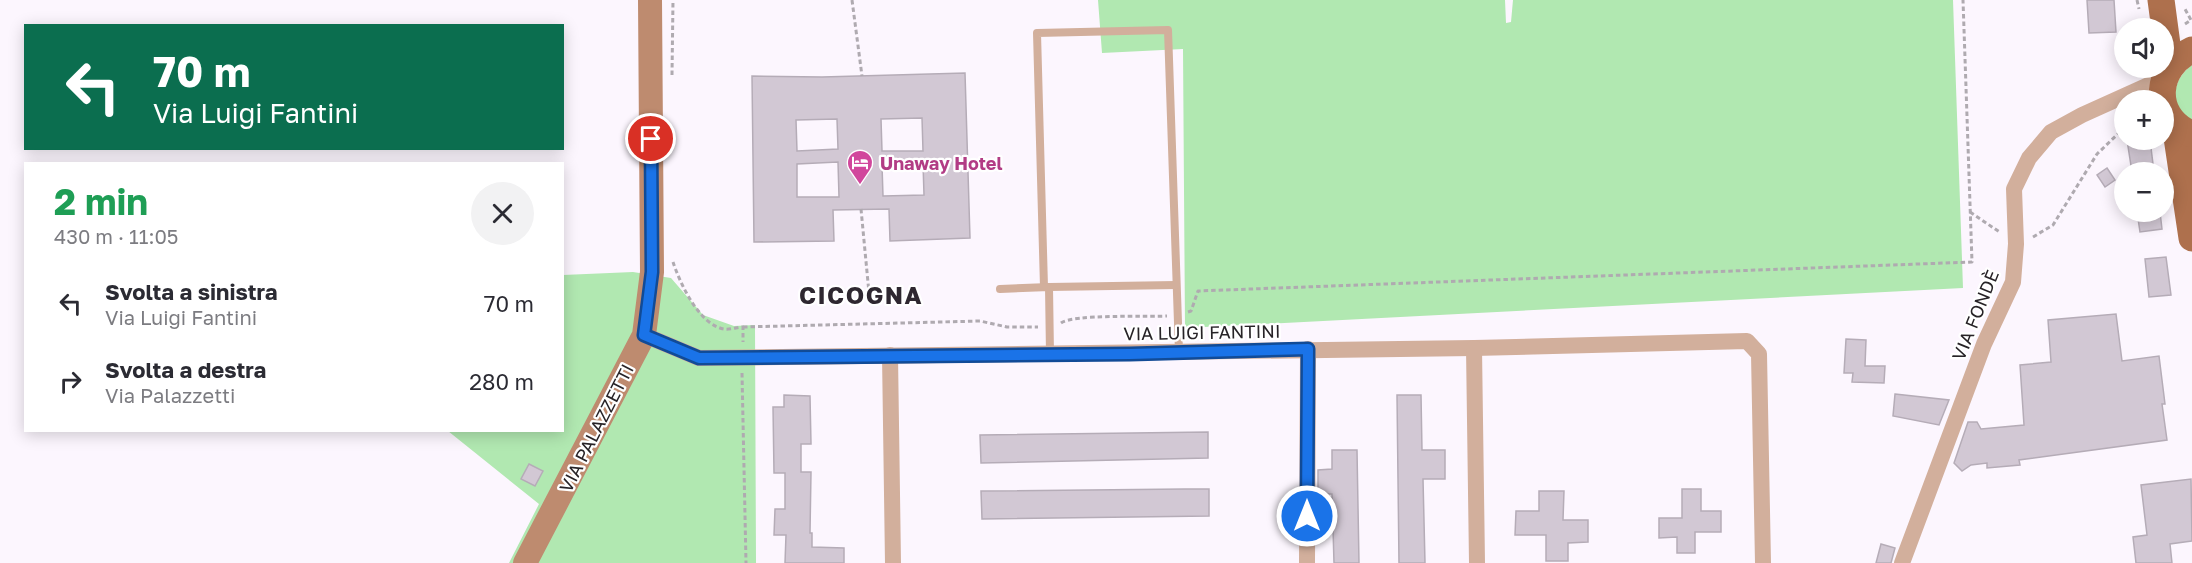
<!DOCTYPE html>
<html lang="it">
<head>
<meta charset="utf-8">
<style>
	:root { --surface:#fff; --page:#f2f2f3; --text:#2b2b33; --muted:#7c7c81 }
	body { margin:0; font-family:"Golos Text",sans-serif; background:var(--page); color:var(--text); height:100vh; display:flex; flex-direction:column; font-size:22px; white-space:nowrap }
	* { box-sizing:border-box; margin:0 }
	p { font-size:20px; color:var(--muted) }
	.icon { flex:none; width:33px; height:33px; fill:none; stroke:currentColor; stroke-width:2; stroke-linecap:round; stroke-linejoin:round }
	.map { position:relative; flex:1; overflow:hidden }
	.drawer { position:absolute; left:24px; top:162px; width:540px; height:270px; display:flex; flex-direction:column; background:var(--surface); border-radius:0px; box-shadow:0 3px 15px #0003 }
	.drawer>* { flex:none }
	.hud { position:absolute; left:24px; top:24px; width:540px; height:126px; border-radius:0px; box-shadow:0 3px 15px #0003; background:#0b6e4f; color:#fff; overflow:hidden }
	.fabs { position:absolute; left:2114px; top:18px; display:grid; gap:12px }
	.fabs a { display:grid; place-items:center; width:60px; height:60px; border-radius:50%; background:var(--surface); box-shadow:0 3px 15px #0003; font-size:30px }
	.pin { position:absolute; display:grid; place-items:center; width:51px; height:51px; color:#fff; margin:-26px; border:3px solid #fff; border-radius:50%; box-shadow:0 2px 6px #0007 }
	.me { position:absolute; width:66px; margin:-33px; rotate:0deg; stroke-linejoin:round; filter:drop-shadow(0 0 4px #0008) }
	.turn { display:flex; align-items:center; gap:21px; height:126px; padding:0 30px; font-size:27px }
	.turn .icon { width:78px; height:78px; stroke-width:2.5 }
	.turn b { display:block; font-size:42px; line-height:51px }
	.round { display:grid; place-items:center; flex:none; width:63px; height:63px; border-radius:32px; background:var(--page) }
	.headline { display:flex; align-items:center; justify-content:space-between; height:102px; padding:0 30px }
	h1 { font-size:36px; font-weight:700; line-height:45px; color:#1e9e55 }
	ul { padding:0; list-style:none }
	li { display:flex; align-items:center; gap:18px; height:78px; padding:0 30px }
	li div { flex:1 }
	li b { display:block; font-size:22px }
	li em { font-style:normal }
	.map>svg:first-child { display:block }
</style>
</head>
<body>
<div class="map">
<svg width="2192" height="563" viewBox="0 0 2192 563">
	<rect width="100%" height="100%" fill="#fcf6fe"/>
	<g fill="#b1e8b1">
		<path d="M1098,0H1505L1506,23L1511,22L1513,0H1953L1963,288L1185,328L1183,49L1102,53Z"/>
		<path d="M2192,65V121C2167,108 2172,79 2192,65Z"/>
		<path d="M633,272L671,278L703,315L734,326L755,325L756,563H509L539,504L448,431L562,430L563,275Z"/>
	</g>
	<g fill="#d2c8d4" stroke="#b5acb7" stroke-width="1.5" fill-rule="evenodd">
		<path d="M2087,0H2114L2116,32L2089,33Z"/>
		<path d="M965,73L970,238L890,241L889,209L833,210L834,241L754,242L752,76L822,77ZM922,118L923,151H882L881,119ZM837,119L838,149L797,151L796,120ZM838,162L839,197H797V164ZM923,163L924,195L883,196L882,165Z"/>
		<path d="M2127,140H2150L2154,172H2132Z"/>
		<path d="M2107,168L2115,180L2105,187L2097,175Z"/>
		<path d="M2137,212H2160L2162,229L2140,232Z"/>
		<path d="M2166,257L2171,295L2149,297L2145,259Z"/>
		<path d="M2116,314L2122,361L2159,356L2165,404H2162L2167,440L2019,460L2020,465L1987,468V463L1971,465L1962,471L1954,463L1968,422H1977L1981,429L2024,425L2020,365L2051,362L2048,320Z"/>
		<path d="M1846,339L1866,340L1865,366H1885L1884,383L1852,382L1853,373H1844Z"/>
		<path d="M1895,394L1949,400L1939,425L1893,416Z"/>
		<path d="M784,395L810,396L811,444H801V472H811L810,533H812V547L844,548V563H785L786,535H774L775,509H785V473H774L773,407H784Z"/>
		<path d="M1397,395H1421L1422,450H1445V479H1423L1425,563H1399Z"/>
		<path d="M1208,432V458L981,463L980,435Z"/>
		<path d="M1332,450H1357L1359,563H1334L1332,494H1318V470L1332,469Z"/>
		<path d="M529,464L543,471L535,486L521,479Z"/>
		<path d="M2191,479L2192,541L2170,544L2172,563H2136L2133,537L2147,535L2141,485Z"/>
		<path d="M1185,489H1209V516L982,519L981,491Z"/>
		<path d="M1682,489H1701V511H1721V532H1695V553H1677V537L1659,538V518H1682Z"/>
		<path d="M1539,491H1564L1563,520H1588V542L1568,543V561H1546V535H1515L1516,511H1539Z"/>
		<path d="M1881,544L1895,548L1891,563H1876Z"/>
	</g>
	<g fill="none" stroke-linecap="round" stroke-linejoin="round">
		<g stroke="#afaab0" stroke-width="3" stroke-dasharray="4.5 3" stroke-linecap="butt">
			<path d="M852,0L862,76"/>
			<path d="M2137,0L2139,9"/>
			<path d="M2185,24L2191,20L2185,9"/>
			<path d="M672,75L673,0"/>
			<path d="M861,209L869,293"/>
			<path d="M1970,212L2001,233"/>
			<path d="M2033,237L2053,225L2097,154L2124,128"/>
			<path d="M673,262C680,283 699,325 724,329C730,330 738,327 743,327V342"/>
			<path d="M1188,312L1191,311L1198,291L1972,262L1963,0"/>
			<path d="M1061,323C1073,314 1147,317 1167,316"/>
			<path d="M743,327L980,321L1007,327H1038"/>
			<path d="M742,373L746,563"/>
		</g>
		<g stroke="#d2af9c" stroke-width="8">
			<path d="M1044,287L1037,33L1168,30L1179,352"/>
			<path d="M1049,287L1176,285"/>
			<path d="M1000,289L1049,287L1050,354"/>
		</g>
		<g stroke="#d2af9c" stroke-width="16">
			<path d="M644,335L699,358L1474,348L1747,341L1759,354L1763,563"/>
			<path d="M1474,348L1477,563"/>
			<path d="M890,355L893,563"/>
			<path d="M1307,563L1308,349"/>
			<path d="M1902,563L1984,344L2013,282L2016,244L2014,189L2029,158L2051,132L2082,115L2164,78"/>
		</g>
		<path stroke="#be8b6f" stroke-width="24" d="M525,563L644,335L652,272L650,0"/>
		<g stroke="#ae704d" stroke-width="27">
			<path d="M2161,0L2168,52L2167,71"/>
			<path d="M2175,124L2192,238"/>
			<path d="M2189,133C2151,115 2155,67 2192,50"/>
		</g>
	</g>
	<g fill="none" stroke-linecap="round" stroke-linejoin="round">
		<defs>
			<path id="route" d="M651,139L652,272L644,335L699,358L1130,354L1308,349L1307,516"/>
		</defs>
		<use href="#route" stroke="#114b97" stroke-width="15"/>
		<use href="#route" stroke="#1a73e8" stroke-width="10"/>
	</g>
	<defs>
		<symbol id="hotel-pin" viewBox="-11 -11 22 30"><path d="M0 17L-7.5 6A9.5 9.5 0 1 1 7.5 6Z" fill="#d1479c" stroke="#fff"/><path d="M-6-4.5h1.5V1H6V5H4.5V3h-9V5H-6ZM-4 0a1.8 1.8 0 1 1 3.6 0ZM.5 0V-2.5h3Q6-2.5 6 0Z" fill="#fff"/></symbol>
	</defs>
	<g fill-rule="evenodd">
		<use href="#hotel-pin" x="845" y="148" width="30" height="40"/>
	</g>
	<g text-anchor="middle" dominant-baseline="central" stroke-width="4.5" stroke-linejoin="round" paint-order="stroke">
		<g font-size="18" font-weight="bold" fill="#b23c85" stroke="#fff" text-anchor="start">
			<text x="880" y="163">Unaway Hotel</text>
		</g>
		<g font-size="18" fill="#272327" stroke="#fff">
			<text transform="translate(1975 315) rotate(-68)">VIA FONDÈ</text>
			<text transform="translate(1202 332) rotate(-1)">VIA LUIGI FANTINI</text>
			<text transform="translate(596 428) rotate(-63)">VIA PALAZZETTI</text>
		</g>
		<g font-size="24" font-weight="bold" letter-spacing="1.5" fill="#2e2730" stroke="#fff">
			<text x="861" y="294">CICOGNA</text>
		</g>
	</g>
</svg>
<div class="fabs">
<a><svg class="icon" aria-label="sound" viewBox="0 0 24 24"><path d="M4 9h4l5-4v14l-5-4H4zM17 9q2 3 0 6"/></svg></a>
<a>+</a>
<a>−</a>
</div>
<div class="pin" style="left:651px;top:139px;background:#d93025"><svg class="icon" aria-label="arrive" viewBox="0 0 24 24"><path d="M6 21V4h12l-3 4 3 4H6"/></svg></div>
<svg class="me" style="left:1307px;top:516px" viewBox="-20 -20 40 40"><circle r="17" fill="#1a73e8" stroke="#fff" stroke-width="3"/><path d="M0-11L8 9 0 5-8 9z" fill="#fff"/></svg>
<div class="hud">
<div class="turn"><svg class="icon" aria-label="left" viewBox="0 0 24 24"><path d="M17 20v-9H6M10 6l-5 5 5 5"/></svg><div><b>70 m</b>Via Luigi Fantini</div></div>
</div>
<section class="drawer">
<div class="headline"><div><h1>2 min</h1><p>430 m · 11:05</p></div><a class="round"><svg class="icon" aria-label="close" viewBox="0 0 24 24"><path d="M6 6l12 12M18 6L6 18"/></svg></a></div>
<ul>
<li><svg class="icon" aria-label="left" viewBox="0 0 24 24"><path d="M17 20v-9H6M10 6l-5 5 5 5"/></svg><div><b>Svolta a sinistra</b><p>Via Luigi Fantini</p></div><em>70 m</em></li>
<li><svg class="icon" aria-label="right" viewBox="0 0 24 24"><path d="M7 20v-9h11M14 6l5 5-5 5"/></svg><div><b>Svolta a destra</b><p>Via Palazzetti</p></div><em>280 m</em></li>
</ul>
</section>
</div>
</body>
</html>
